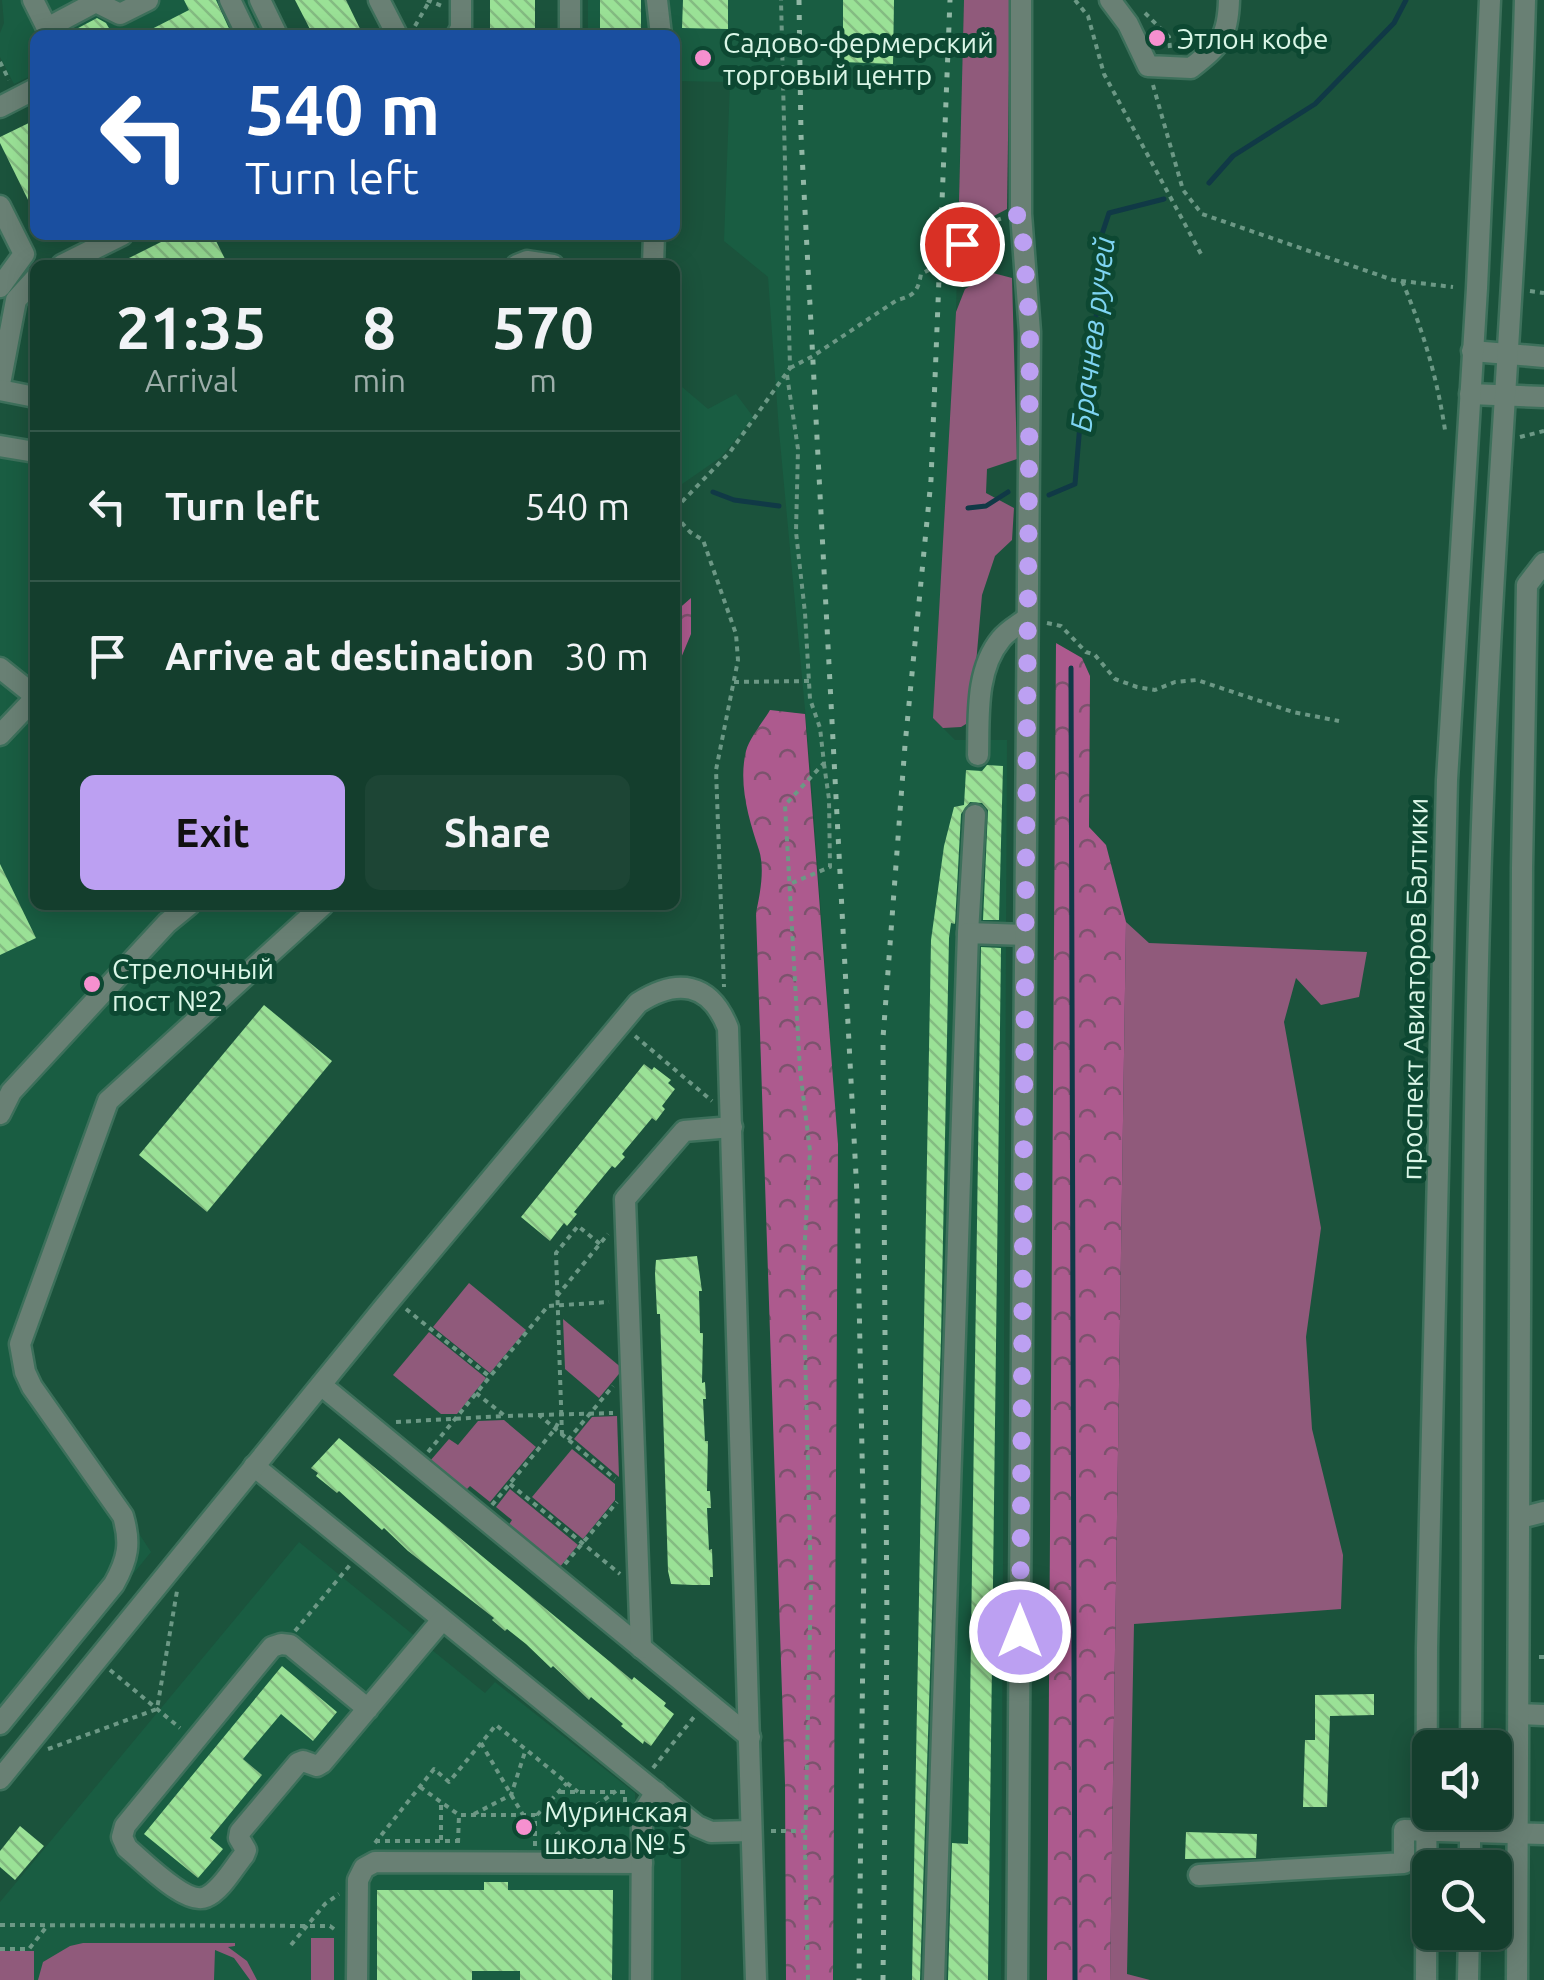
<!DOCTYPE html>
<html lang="en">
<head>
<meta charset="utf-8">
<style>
	:root { --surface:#143e2d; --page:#1d4535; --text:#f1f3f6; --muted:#9daeaa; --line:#335749; --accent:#bca0f2 }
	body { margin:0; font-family:Ubuntu,sans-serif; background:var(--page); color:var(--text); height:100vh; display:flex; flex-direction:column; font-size:38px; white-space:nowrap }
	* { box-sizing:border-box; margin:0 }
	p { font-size:32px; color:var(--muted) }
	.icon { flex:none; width:55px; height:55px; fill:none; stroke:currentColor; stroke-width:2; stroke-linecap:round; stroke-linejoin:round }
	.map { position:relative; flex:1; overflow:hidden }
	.panel { position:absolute; left:30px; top:260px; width:650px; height:650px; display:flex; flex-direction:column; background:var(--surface); border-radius:15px; box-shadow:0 5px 25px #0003,0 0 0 2px var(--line) }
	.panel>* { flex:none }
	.hud { position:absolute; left:30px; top:30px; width:650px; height:210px; border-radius:15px; box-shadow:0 5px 25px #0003,0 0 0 2px var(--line); background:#1a4fa0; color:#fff; overflow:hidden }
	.controls { position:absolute; left:1412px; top:1730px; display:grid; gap:20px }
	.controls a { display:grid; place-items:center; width:100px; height:100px; border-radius:15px; background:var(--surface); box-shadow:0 5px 25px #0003,0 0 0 2px var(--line); font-size:50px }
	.pin { position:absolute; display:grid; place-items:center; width:85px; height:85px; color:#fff; margin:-42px; border:5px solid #fff; border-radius:50%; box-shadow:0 2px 10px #0007 }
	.me { position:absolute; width:110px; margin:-55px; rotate:0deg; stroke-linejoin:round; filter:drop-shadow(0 0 8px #0008) }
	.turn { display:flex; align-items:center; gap:35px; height:210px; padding:0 50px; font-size:45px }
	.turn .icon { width:130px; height:130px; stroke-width:2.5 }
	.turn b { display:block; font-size:70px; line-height:85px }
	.eta { display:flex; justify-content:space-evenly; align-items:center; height:170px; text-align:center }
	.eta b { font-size:60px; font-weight:700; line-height:70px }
	.cta { display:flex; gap:20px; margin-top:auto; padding:20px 50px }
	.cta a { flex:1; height:115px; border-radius:15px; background:var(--accent); color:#111; font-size:40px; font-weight:700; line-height:115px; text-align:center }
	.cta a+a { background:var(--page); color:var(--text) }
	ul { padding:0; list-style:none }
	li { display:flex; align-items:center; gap:30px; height:150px; padding:0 50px; border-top:2px solid var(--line) }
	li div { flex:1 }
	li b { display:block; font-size:38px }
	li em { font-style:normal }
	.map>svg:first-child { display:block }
</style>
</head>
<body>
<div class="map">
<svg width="1544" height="1980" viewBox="0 0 1544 1980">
	<defs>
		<pattern id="forest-crowns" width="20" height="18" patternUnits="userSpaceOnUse" patternTransform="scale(2.5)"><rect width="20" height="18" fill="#ad5a8e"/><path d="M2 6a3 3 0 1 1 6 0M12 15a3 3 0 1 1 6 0" fill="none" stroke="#7c536d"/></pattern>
		<pattern id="building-back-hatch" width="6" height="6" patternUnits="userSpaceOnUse" patternTransform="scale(2.5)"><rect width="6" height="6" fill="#9ae196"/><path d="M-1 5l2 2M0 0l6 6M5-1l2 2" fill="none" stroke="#84bb82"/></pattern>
	</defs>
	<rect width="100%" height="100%" fill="#1b533c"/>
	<g fill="#195d42">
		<path d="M2,0H250L268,35H35V74L14,84L0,57V33L4,23Z"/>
		<path d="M588,0H964L956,312L933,718L955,740H1007L1001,1980H833L838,1144L810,763L779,431L768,277L724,241L730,82L675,81V35H588Z"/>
		<path d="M675,381L708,409L736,394L754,418L721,457L675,489Z"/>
		<path d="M0,436L35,442V905H338L112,1114L23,1356L151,1552L0,1737Z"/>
		<path d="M299,1542L485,1693L495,1682L635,1793L636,1819L655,1812L681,1834V1980H0V1902Z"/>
	</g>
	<g fill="#905a7b">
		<path d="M964,0H1010L1007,209L992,217H965L959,201Z"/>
		<path d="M993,273L1012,278L1017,459L987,469L986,493L1014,508L1012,540L995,556L982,595L971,721L961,727L943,728L933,718L956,312L965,289Z"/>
		<path d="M1126,922L1149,943L1367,952L1359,997L1321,1005L1296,978L1284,1022L1321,1228L1306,1337L1312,1429L1343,1555L1341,1609L1134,1624L1127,1974L1150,1980H1110Z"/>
		<path d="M469,1283L526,1330L490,1373L433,1327Z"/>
		<path d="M563,1319L623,1369L599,1398L565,1369Z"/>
		<path d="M429,1332L486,1378L457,1414H441L393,1375Z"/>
		<path d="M617,1416L619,1477L574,1439L592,1417Z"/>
		<path d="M504,1420L536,1447L490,1502L470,1486L465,1491L430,1461L449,1439L458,1445L478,1421Z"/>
		<path d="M572,1449L615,1484V1500L583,1539L532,1497Z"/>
		<path d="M510,1489L578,1545L559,1568L508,1526L512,1520L496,1507Z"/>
		<rect x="311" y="1938" width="23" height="42"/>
		<path d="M83,1943H235V1946L228,1947L247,1961L257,1980H250L234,1958L215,1950L214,1980H38L43,1962L70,1946Z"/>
		<rect x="0" y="1951" width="34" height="29"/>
	</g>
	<g fill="url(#forest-crowns)">
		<path d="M691,598V634L681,658L675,713V612Z"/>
		<path d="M1056,643L1082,658L1090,676L1089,827L1106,845L1126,922L1110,1980H1047Z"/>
		<path d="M770,710L805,714L838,1144L833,1980H786L785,1783L756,913C760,894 765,869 759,850C749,820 738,784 746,751C750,737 763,722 770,710Z"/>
	</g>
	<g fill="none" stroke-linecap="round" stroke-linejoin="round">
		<g stroke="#103946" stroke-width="5">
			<path d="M1209,183L1233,156L1315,104L1394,23L1406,0"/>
			<path d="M713,492L734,500L779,506"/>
			<path d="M1049,495L1075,484L1085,364L1099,303L1100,240L1109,213L1164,199"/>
			<path d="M968,508L986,506L1008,492"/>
			<path d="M1071,668L1075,1980"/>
		</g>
	</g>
	<g fill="url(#building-back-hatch)">
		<path d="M184,0H216L232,35H140L189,10Z"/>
		<path d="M295,0H346L363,35H313Z"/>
		<rect x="490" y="0" width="45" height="35"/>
		<rect x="600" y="0" width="41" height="35"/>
		<path d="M683,0H728V29L682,28Z"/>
		<path d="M843,0H894L893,64L843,62Z"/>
		<path d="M97,18L106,23L113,35H65Z"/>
		<path d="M35,120V214L0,143V137Z"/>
		<path d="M175,235H213L228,265H115Z"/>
		<path d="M987,765L1003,766L999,920H983L988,810L982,803L970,802L961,814L955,924L951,923L949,938L941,1339L920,1980H912L931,940L944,846L954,807L964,805L966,770L982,771Z"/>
		<path d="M0,864L36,938L0,955Z"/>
		<path d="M981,947L1001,948L988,1980H948L952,1843L968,1844Z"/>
		<path d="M264,1005L332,1061L207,1212L139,1155Z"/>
		<path d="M644,1064L652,1070L654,1067L671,1080L668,1083L675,1089L662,1106L665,1109L656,1121L652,1118L622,1154L625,1157L615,1168L612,1166L574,1212L577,1214L567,1226L564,1223L550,1241L521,1217Z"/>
		<path d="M697,1256L702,1291H699L700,1333H703L702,1383L705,1382L706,1399H703L705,1441H708L707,1491H710L711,1508H707L709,1550L712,1549L713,1577H710V1585H693L671,1584L668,1571L660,1314H657L655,1273L656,1260Z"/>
		<path d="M339,1438L632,1680L634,1677L666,1703L664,1706L674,1714L651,1746L644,1741L643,1744L621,1726L623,1724L591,1697L589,1700L553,1666L551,1668L526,1644L507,1629L505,1631L492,1620L494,1618L408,1551L384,1528L382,1530L339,1491L337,1493L316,1476L318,1473L311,1468Z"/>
		<path d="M282,1666L337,1712L313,1741L281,1714L243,1759L262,1775L210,1838L223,1849L198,1878L144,1834Z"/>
		<path d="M1374,1694V1715L1330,1716L1327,1807H1303L1305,1740H1315V1695Z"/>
		<path d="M20,1826L44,1846L15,1880L0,1867V1851Z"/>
		<path d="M1186,1832L1257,1834L1256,1858L1185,1859Z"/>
		<path d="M484,1882H508V1890H613L612,1980H520V1971H472V1980H377V1890H484Z"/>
	</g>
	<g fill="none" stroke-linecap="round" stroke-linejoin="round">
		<defs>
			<g id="minor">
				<path d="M33,0L47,28"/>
				<path d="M230,0L247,35"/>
				<path d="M260,0L277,35"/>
				<path d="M379,0L397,35"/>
				<path d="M657,0L661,35"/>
				<path d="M1110,0L1128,24L1148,66L1191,68C1220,45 1228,38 1229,0"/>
				<path d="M51,35L47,28L96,2L120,14L148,0"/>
				<path d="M457,35L461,28V0"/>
				<path d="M570,35V0"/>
				<path d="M0,107L35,89"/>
				<path d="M0,206L24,254L0,287"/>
				<path d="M62,265L122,235"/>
				<path d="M517,265L527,261L553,265"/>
				<path d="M653,265L654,235"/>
				<path d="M1472,351L1544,357"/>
				<path d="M0,384L16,300L35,279"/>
				<path d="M0,390L35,397"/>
				<path d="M1470,394L1544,397"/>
				<path d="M0,446L35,452"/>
				<path d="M0,668L35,696"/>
				<path d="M0,735L35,698"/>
				<path d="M978,755C979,718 975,670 1001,639C1007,631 1018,625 1026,619"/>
				<path d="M968,933L975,815"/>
				<path d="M0,1114L11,1092L167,923L189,905"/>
				<path d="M321,1385L750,1737"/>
				<path d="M254,1466L697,1826L711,1832L751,1831"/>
				<path d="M1520,1518L1544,1512"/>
				<path d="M641,1648L625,1199L684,1131L732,1127"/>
				<path d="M368,1709L290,1645L281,1644L272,1647L125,1826L122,1837L127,1848C143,1861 186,1906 206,1897C221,1891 234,1867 244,1855L246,1850L239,1838L240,1832L298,1763L303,1761L317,1766L322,1763L442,1620"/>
				<path d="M1520,1714L1544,1715"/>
				<path d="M0,1724L114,1584C128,1559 131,1543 123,1516L32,1387L25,1372L20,1344L108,1101L323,905"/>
				<path d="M1471,1748C1473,1422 1471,1097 1484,772C1494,515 1518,258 1525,0"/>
				<path d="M0,1779L385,1306L638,1003C677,978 710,982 728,1028L756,1980"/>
				<path d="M1470,1868V1812"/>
				<path d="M1199,1875L1404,1863V1830L1544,1834"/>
				<path d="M357,1980L358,1880L364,1868L375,1862L642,1863"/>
				<path d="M641,1980L642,1814L656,1792"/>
				<path d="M934,1980L968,933L1024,935"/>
				<path d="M1017,1980L1030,332L1021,214V0"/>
				<path d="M1426,1980L1427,1648L1447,780L1477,288L1490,0"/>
				<path d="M1468,1980L1469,1932"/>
				<path d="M1517,1980L1522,868L1527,585L1544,563"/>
			</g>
		</defs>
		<use href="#minor" stroke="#3d705b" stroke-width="25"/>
		<g stroke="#6c9885" stroke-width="4" stroke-dasharray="5 5" stroke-linecap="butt">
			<path d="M427,0L442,6"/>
			<path d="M1075,0L1088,16L1104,74L1201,254"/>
			<path d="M1145,13L1169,37L1170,49"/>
			<path d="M415,26L430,0"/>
			<path d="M0,62L9,80"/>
			<path d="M1153,85L1183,190L1202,214L1393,280L1453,287"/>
			<path d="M1402,281C1423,330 1437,377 1445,430"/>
			<path d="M1530,291L1544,293"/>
			<path d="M790,368L813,356L897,300C914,296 918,291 921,274L942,263L976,227L1003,218"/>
			<path d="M787,375L798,449L796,532L805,613L810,699L820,728L824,763L785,805L800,1070L810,1151L803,1274L811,1583L805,1846L808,1980"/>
			<path d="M1520,437L1544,431"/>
			<path d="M675,509L730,452L790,368L781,0"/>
			<path d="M675,515L690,532L703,540L736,634L738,660L716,770L724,987"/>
			<path d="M1047,623L1061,626L1086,652L1095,655L1115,679L1137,687L1155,690L1175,682L1197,680L1293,712L1339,721"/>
			<path d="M734,682L809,681"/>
			<path d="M792,883L830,867L829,799L824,764"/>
			<path d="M635,1036L712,1101"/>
			<path d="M557,1296L608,1234"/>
			<path d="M406,1309L490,1377"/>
			<path d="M476,1393L505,1416L539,1415L615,1479"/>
			<path d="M539,1415L613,1413"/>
			<path d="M396,1422L505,1416"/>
			<path d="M562,1435L556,1253L578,1226L600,1244"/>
			<path d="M568,1440L613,1386"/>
			<path d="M428,1452L548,1306L609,1302"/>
			<path d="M510,1484L620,1574"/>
			<path d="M492,1505L555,1429L560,1419"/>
			<path d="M565,1564L617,1502"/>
			<path d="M295,1631L350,1565"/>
			<path d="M1539,1657H1544"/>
			<path d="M110,1670L180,1728"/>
			<path d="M481,1743L523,1815"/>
			<path d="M48,1749L157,1709L177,1591"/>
			<path d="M653,1768L694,1717"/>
			<path d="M420,1787L459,1815"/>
			<path d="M560,1792H625V1803"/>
			<path d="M474,1814L511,1795L526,1749"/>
			<path d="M537,1815L567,1783"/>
			<path d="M771,1831H805"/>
			<path d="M441,1840V1804"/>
			<path d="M375,1841H458"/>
			<path d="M548,1841L616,1791"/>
			<path d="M375,1843L434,1769L449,1782L496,1725L578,1792"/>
			<path d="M458,1843L459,1815H535V1846"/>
			<path d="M0,1925L330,1926L338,1932"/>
			<path d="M291,1945L325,1904L339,1894"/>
			<path d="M0,1949H29L48,1925"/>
		</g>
		<use href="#minor" stroke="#698074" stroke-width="20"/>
		<g stroke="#90b7a5" stroke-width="5" stroke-dasharray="5 10" stroke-linecap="butt">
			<path d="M799,0L801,135L857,1194L864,1553L859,1980"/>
			<path d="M883,1980L887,1632L883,1038L905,745L931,480L950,0"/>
		</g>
	</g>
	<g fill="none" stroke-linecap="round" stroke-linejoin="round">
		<path stroke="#bca0f2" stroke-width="18" stroke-dasharray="0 32.4" d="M962,244L976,227L1021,214L1030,332L1020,1632"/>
	</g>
	<g fill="#f690cf" stroke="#0d4832" stroke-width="4">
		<circle cx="1157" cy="38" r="10"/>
		<circle cx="703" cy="58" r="10"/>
		<circle cx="92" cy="984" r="10"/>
		<circle cx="524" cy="1827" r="10"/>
	</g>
	<g text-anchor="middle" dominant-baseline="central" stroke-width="10" stroke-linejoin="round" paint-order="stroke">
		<g font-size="28" fill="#daf6e7" stroke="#0d4832" text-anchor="start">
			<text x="1177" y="38">Этлон кофе</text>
			<text x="723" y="42">Садово-фермерский<tspan x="723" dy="32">торговый центр</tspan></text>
			<text x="112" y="968">Стрелочный<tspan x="112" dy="32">пост №2</tspan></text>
			<text x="544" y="1811">Муринская<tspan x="544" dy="32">школа № 5</tspan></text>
		</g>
		<g font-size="28" fill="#daf6e7" stroke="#0d4832">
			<text transform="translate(1414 989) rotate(-89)">проспект Авиаторов Балтики</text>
		</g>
		<g font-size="30" font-style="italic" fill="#7ed4f2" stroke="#0d4832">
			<text transform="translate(1092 334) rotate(-83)">Брачнев ручей</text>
		</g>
	</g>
</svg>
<div class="controls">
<a><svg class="icon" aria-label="sound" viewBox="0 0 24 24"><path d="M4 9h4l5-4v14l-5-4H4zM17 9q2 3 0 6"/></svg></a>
<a><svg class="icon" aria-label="search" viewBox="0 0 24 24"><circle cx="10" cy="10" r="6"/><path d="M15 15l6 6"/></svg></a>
</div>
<div class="pin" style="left:962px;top:244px;background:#d93025"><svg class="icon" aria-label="arrive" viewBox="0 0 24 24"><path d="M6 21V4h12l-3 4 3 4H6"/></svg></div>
<svg class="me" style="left:1020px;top:1632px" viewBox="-20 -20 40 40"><circle r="17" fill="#bca0f2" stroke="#fff" stroke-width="3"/><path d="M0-11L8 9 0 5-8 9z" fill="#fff"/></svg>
<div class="hud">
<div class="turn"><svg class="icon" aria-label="left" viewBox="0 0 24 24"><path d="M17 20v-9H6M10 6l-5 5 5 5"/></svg><div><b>540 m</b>Turn left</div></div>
</div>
<section class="panel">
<div class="eta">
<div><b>21:35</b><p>Arrival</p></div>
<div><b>8</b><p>min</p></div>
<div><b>570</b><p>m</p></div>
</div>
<ul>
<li><svg class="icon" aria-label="left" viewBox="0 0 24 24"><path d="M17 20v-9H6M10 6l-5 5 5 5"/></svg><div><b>Turn left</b></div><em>540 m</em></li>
<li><svg class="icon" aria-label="arrive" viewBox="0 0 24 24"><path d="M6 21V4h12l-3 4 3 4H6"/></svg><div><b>Arrive at destination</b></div><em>30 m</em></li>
</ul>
<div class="cta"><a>Exit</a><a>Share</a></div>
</section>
</div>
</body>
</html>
